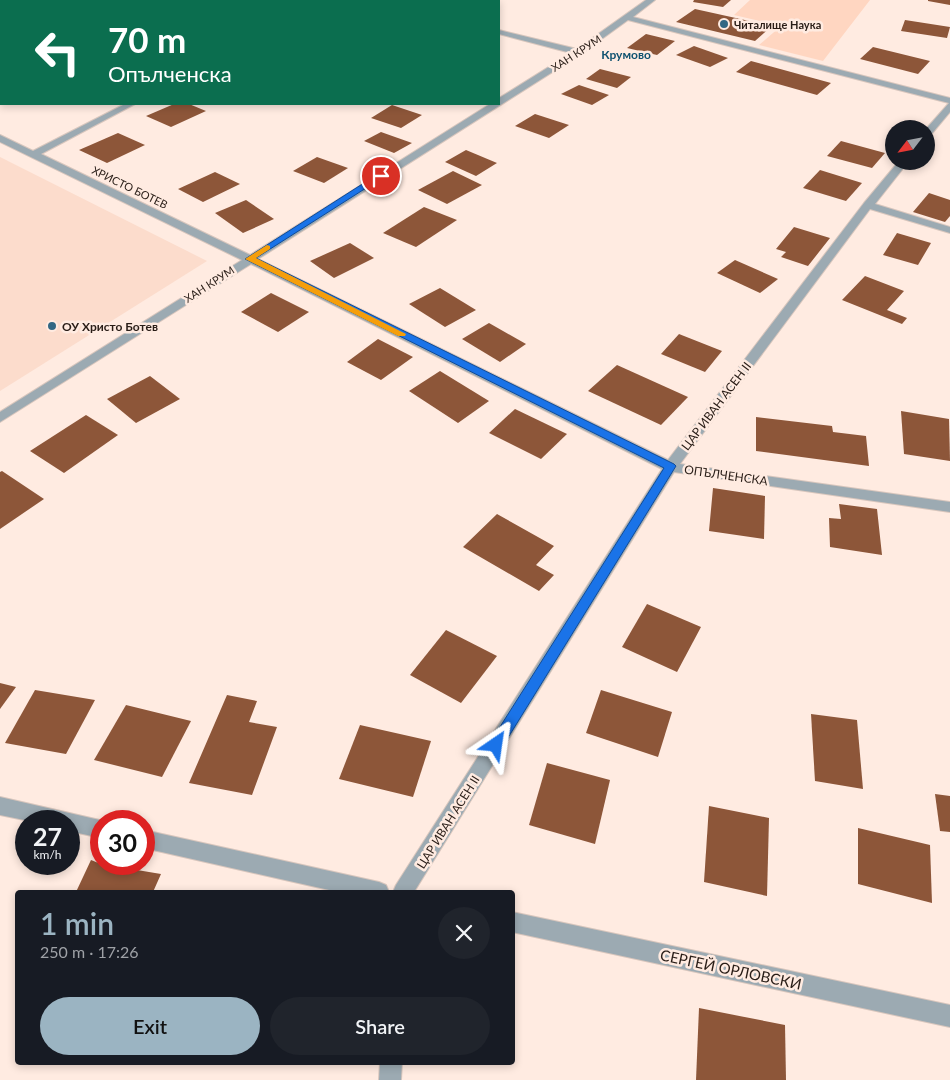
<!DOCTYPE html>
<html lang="en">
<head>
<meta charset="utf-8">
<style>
	:root { --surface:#171b24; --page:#20242c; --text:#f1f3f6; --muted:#9ea1a6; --accent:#9bb4c2 }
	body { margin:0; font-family:Lato,sans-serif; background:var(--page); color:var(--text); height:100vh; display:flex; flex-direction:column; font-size:19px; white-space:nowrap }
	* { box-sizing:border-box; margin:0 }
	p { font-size:16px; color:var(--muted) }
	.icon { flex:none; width:28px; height:28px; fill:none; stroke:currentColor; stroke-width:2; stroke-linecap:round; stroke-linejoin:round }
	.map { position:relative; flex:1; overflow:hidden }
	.details { position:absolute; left:15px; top:890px; width:500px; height:175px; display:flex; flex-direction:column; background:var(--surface); border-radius:5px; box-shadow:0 2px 8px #0003 }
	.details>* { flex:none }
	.banner { position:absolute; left:0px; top:0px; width:500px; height:105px; box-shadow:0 2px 8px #0003; background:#0b6e4f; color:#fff; overflow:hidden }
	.needle { width:32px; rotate:238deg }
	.buttons { position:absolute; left:885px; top:120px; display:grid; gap:10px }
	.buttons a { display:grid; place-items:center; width:50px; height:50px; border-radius:50%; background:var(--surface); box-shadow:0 2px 8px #0003; font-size:25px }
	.speed { position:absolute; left:15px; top:810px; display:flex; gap:10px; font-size:25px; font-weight:700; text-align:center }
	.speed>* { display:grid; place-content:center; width:65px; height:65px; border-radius:50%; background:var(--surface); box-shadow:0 2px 8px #0003; line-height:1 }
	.speed small { font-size:12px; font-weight:400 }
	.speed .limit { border:8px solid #d22; background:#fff; color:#111 }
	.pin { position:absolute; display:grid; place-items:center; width:42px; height:42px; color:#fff; margin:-21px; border:2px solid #fff; border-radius:50%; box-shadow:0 1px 5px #0007 }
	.me { position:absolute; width:55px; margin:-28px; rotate:32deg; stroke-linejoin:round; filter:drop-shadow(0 0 4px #0008) }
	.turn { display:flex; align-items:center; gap:18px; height:105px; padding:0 25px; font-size:22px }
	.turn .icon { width:65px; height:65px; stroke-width:2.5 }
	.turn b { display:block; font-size:35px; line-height:42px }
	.round { display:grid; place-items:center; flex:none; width:52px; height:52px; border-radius:26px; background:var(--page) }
	.head { display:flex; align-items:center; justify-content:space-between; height:85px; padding:0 25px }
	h1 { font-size:30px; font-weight:600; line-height:38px; color:var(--accent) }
	.action { display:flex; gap:10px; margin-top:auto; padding:10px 25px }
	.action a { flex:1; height:58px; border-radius:30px; background:var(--accent); color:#111; font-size:20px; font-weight:600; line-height:58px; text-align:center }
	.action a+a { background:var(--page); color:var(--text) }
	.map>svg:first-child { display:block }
</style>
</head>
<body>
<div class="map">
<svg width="950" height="1080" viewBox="0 0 950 1080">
	<rect width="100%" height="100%" fill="#ffebe1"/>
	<path fill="#fcdccc" d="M0,157L207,261L0,391Z"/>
	<path fill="#ffd6c1" d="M750,0H870L823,61L759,45L781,26L734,15Z"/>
	<g fill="#8d5639">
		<path d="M694,0H731L723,7L693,2Z"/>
		<path d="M928,0H950V5L928,1Z"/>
		<path d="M695,9L772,26L755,41L676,22Z"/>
		<path d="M905,20L950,27L947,38L901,31Z"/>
		<path d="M646,34L675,41L657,55L627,48Z"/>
		<path d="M694,46L728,58L710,67L676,55Z"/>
		<path d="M873,47L930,61L918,74L860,59Z"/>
		<path d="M751,61L831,83L817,95L736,72Z"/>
		<path d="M600,69L631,77L617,88L586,79Z"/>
		<path d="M579,85L609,95L592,105L561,94Z"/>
		<path d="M174,104H189L206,111L171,127L146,116Z"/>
		<path d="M392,105L422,115L401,128L371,118Z"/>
		<path d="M535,114L569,125L549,138L515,126Z"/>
		<path d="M381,132L412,143L394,153L364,141Z"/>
		<path d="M118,133L145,145L107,163L79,150Z"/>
		<path d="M841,141L885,153L872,168L827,156Z"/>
		<path d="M466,150L497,163L476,176L445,162Z"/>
		<path d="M317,157L348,168L324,183L293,171Z"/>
		<path d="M820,170L862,183L846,201L803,188Z"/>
		<path d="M453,171L482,185L447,204L418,190Z"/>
		<path d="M215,172L240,184L203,202L178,189Z"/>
		<path d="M929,193L950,200V216L945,222L913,212Z"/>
		<path d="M246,200L274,219L243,233L215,213Z"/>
		<path d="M424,207L457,220L416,247L383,233Z"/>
		<path d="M794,227L830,238L808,266L781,257L786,252L776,249Z"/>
		<path d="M897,233L931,243L918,265L883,255Z"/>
		<path d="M350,243L374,258L334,278L310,261Z"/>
		<path d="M735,260L778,279L760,293L717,273Z"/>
		<path d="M865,276L904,291L887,310L907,318L902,324L842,300Z"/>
		<path d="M440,288L476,310L445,327L409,304Z"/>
		<path d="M271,293L309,312L278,332L241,312Z"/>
		<path d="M489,323L526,344L500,362L462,339Z"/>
		<path d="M679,334L722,351L705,372L661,354Z"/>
		<path d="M378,339L413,357L381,380L347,362Z"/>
		<path d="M617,365L688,397L661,425L588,391Z"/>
		<path d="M440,371L489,401L458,423L409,391Z"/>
		<path d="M150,376L180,399L136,423L107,399Z"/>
		<path d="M515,409L567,434L541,459L489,433Z"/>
		<path d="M901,411L949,419L950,461L904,454Z"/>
		<path d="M86,415L118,435L64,473L30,451Z"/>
		<path d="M756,417L832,426L833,432L866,436L869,466L756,451Z"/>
		<path d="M2,471L44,499L0,529V472Z"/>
		<path d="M713,488L765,496L764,539L709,531Z"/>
		<path d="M839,504L877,509L882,555L830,547L829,518L841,519Z"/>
		<path d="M497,514L554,546L536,565L554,575L539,591L463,547Z"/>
		<path d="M647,604L701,627L677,672L622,647Z"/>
		<path d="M446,630L497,656L461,703L410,675Z"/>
		<path d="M0,683L16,687L0,709Z"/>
		<path d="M35,690L95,700L66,754L5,743Z"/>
		<path d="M601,690L672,712L658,757L586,733Z"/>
		<path d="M227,695L257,701L249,722L277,727L252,795L189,783Z"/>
		<path d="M126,705L191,721L162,777L94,760Z"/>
		<path d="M811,714L857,720L863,789L815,781Z"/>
		<path d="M360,725L431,741L413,797L339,779Z"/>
		<path d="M547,763L610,780L595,844L529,825Z"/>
		<path d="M935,794L950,796V832L940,831Z"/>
		<path d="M709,806L769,818L767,896L704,882Z"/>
		<path d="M858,828L930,845L932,903L858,884Z"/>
		<path d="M91,860L101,864L161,874L153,892H76Z"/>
		<path d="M699,1008L785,1025L786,1080H696Z"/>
	</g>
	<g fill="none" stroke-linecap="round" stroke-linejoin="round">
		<defs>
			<g id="street">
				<path d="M372,0H384L385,1H373Z"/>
				<path d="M646,0H655L633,17L950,98V112L929,137L926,138V129L949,103L628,20L581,54L258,259L668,460L864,203L899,161H909L875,204L950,227V233L870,209L680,464L950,502V512L674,472L414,892H393L396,885L662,469L251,264L0,422V412L242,260L0,142V135L33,151L125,104H135L41,154L250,255L490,104H499V98L571,53L499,34V30L577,49Z"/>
				<rect x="0" y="9" width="1" height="4"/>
				<path d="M0,797L104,821H101V838L69,831V821H29L0,815Z"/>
				<path d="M144,830L379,882L386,885L389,892H338L144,848Z"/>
				<path d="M512,912L950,1005V1027L512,932Z"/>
				<path d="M380,1062H402L401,1080H379Z"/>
			</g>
		</defs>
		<use href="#street" stroke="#d8c6bd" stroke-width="2"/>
		<use href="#street" fill="#9caab2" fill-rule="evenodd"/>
	</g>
	<path fill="#1a73e8" stroke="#114b97" d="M378,174L385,176L256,258L674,464L676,466L501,749L496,751L491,749L489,745L491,741L664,468L245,259Z"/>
	<path fill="#f59e0b" d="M267,245L270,246V249L256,258L406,334L405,336H398L245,259Z"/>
	<g fill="#326783" stroke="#ffebe1" stroke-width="2">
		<circle cx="724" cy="24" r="5"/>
		<circle cx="52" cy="326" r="5"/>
	</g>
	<g text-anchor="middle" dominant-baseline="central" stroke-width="5" stroke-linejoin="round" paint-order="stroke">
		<g font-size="11" font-weight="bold" fill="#291d17" stroke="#ffebe1" text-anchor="start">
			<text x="734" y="24">Читалище Наука</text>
		</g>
		<g font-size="11" fill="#291d17" stroke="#ffebe1">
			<text transform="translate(576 53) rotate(-33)">ХАН КРУМ</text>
			<text transform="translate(130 187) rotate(26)">ХРИСТО БОТЕВ</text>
			<text transform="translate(209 284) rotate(-33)">ХАН КРУМ</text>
		</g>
		<g font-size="12" font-weight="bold" fill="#105270" stroke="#ffebe1">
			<text x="626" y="54">Крумово</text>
		</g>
		<g font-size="12" font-weight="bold" fill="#291d17" stroke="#ffebe1" text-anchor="start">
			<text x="62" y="326">ОУ Христо Ботев</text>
		</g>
		<g font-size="12" fill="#291d17" stroke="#ffebe1">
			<text transform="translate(716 406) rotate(-53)">ЦАР ИВАН АСЕН II</text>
			<text transform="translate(726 475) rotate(8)">ОПЪЛЧЕНСКА</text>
			<text transform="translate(448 822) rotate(-58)">ЦАР ИВАН АСЕН II</text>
		</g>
		<g font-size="15" fill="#291d17" stroke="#ffebe1">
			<text transform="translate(731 969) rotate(12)">СЕРГЕЙ ОРЛОВСКИ</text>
		</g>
	</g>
</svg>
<div class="buttons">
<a><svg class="needle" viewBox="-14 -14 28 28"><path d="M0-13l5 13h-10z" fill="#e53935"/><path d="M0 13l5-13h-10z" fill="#9ea1a6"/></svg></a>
</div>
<div class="speed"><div>27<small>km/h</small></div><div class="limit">30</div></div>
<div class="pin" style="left:381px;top:176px;background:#d93025"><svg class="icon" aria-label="arrive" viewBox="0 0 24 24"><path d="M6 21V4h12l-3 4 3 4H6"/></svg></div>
<svg class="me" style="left:496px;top:745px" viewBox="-20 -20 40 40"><path d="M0-17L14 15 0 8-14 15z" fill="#1a73e8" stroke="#fff" stroke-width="4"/></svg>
<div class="banner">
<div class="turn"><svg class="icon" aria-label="left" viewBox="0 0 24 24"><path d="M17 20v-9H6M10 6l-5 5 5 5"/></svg><div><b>70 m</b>Опълченска</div></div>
</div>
<section class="details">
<div class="head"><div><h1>1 min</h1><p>250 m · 17:26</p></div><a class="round"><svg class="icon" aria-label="close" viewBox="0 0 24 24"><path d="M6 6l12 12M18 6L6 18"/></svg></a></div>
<div class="action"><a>Exit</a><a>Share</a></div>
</section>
</div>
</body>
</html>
